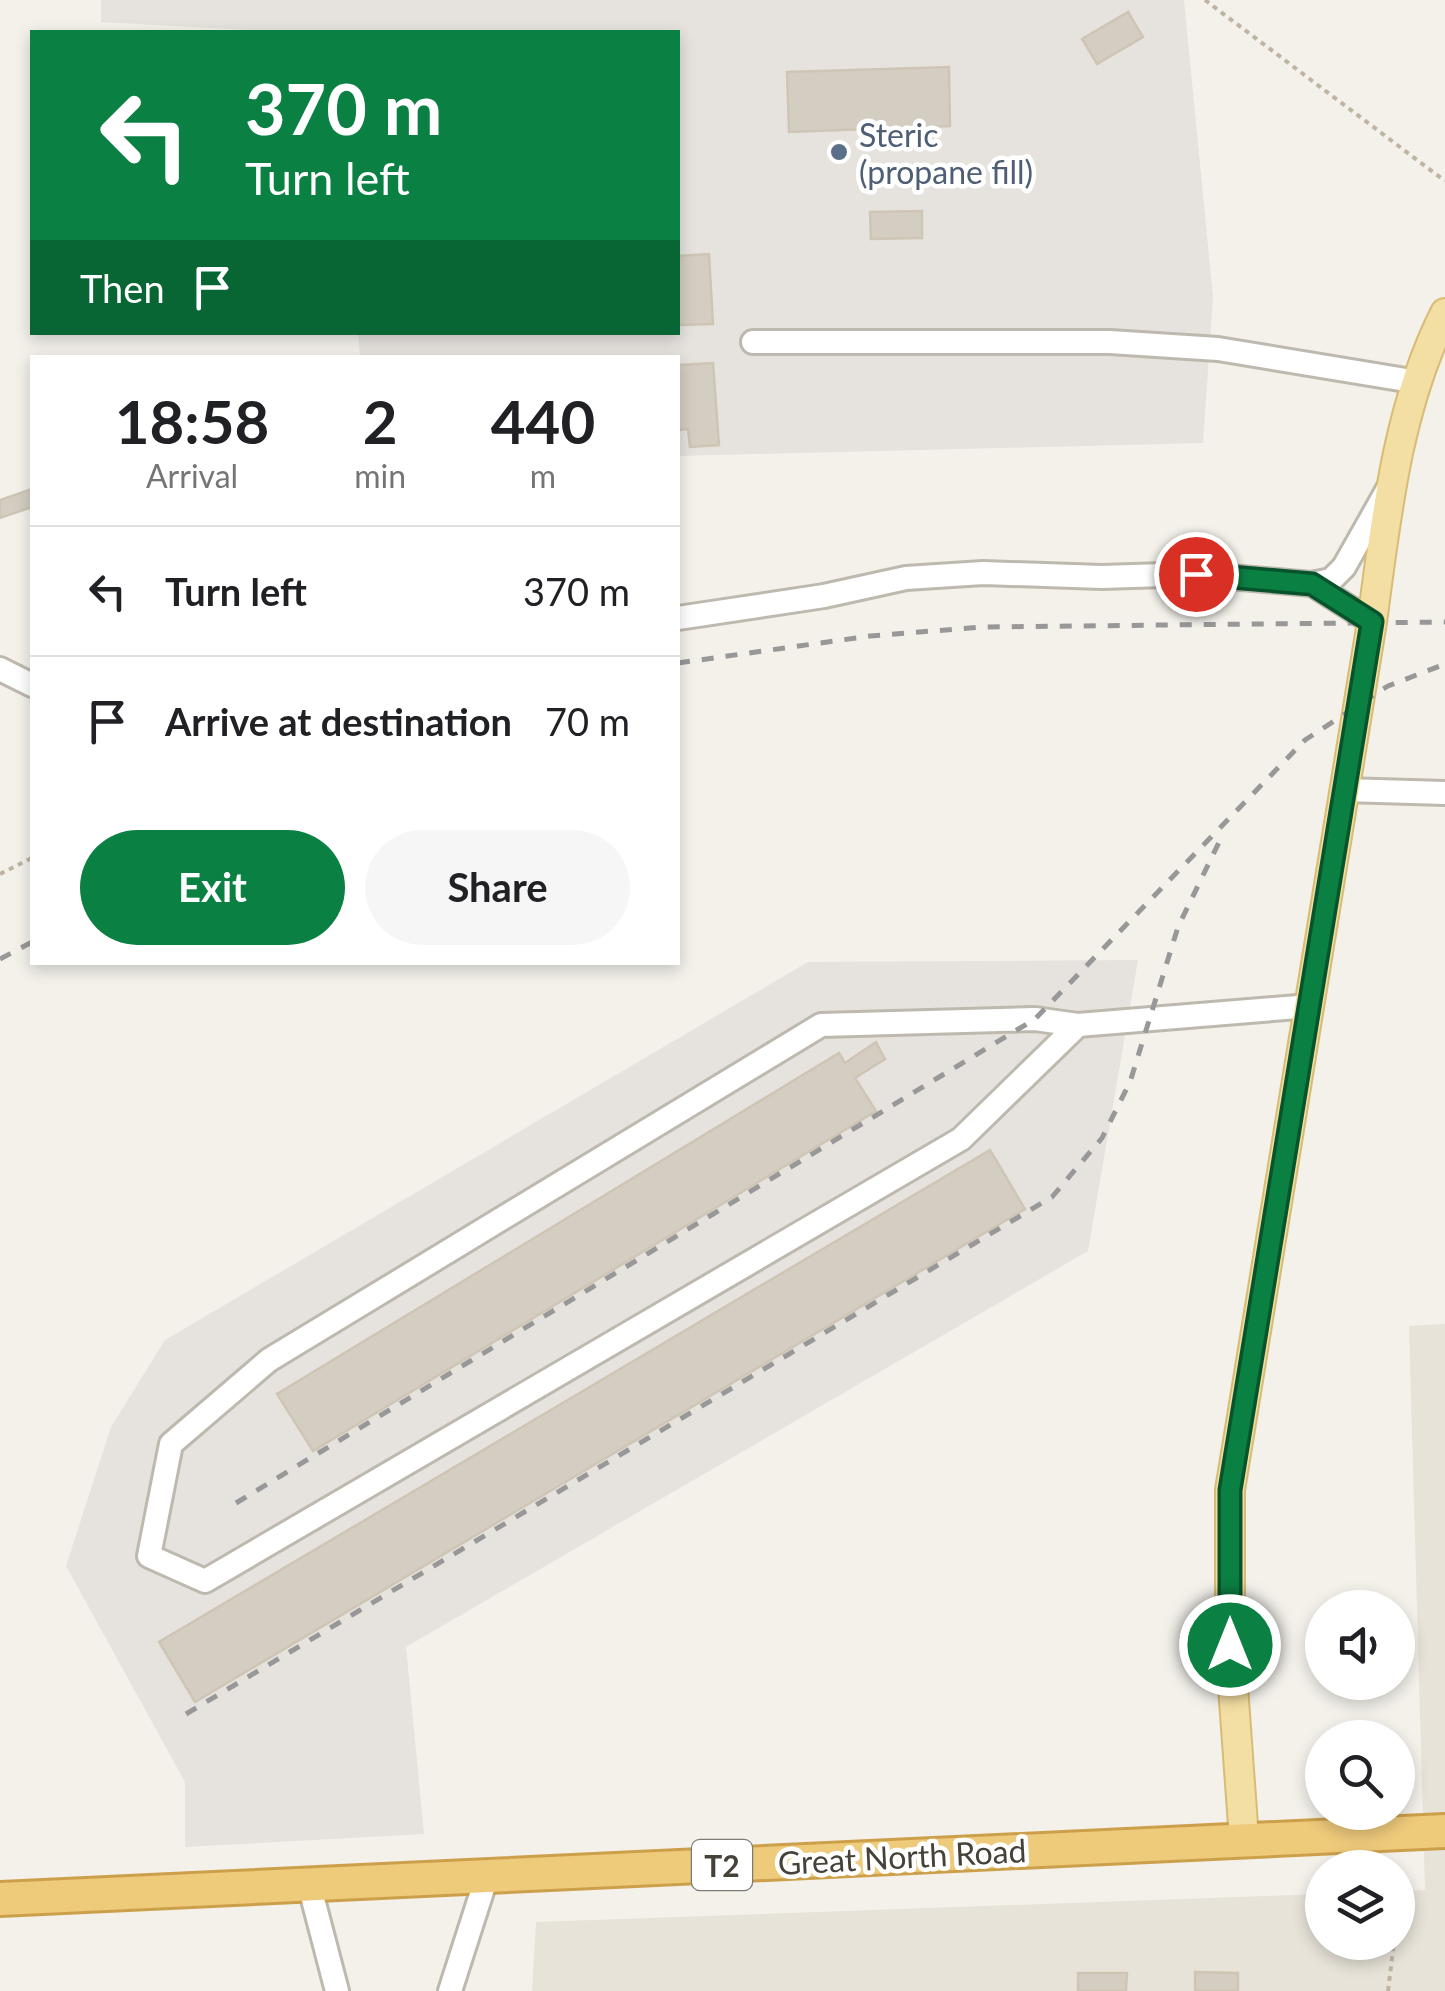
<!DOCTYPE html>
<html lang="en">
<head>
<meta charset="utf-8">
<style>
	:root { --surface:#fff; --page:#f6f6f6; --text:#202124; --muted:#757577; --line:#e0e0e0; --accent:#0b8043 }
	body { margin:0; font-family:Lato,sans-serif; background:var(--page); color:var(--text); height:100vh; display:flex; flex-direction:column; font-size:38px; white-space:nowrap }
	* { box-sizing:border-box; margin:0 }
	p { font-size:32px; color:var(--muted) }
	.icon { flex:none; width:55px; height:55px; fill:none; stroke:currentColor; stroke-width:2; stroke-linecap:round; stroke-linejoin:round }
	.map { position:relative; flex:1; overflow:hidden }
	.details { position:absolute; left:30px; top:355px; width:650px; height:610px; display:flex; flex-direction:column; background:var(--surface); border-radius:0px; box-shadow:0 5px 15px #0003 }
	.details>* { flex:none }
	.top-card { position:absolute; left:30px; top:30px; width:650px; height:305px; border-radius:0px; box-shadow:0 5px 15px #0003; background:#0b8043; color:#fff; overflow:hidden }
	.tools { position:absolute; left:1305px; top:1590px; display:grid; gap:20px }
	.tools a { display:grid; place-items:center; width:110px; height:110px; border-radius:50%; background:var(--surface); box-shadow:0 5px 15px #0003; font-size:50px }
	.pin { position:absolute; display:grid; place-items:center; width:85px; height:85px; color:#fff; margin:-42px; border:5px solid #fff; border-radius:50%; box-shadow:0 2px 10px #0007 }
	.me { position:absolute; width:110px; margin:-55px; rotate:0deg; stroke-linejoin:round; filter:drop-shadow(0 0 8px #0008) }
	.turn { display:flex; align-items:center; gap:35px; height:210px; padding:0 50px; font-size:45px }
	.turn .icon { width:130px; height:130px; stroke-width:2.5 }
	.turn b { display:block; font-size:70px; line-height:85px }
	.then { display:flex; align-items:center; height:95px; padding:0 50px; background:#0003; gap:20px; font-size:38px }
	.eta { display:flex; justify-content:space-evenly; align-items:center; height:170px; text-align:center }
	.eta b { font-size:60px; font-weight:700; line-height:70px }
	.action { display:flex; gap:20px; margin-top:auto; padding:20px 50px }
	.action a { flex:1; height:115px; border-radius:60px; background:var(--accent); color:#fff; font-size:40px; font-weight:700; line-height:115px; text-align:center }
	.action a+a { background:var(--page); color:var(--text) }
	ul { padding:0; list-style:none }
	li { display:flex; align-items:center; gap:30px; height:130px; padding:0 50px; border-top:2px solid var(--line) }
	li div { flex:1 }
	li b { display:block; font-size:38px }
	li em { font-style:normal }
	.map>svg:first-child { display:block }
</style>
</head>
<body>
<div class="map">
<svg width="1445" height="1991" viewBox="0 0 1445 1991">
	<rect width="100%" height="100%" fill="#f3f1ea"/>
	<path fill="#e7e3d9" d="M1445,1324V1991H532L536,1922L1322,1894V1942H1398V1891L1425,1890L1409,1326Z"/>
	<g fill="#e6e3df">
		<path d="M101,0H1184L1213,297L1203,443L678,456V358L360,357L358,333L678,332V32H281L101,22Z"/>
		<path d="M1138,960L1088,1251L406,1647L424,1834L185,1847V1782L66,1566L111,1427L165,1340L808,962Z"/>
	</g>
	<g fill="#d4cdc1" stroke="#cec5b5" stroke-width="2.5">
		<path d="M1128,12L1143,37L1097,64L1082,39Z"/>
		<path d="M949,67L950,126L789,132L787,72Z"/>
		<path d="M922,211V238L871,239L870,212Z"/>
		<path d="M709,254L713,324L678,325V256Z"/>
		<path d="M713,363L719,445L690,447L688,429L678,430V365Z"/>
		<path d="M32,489V507L0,518V500Z"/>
		<path d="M876,1042L885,1059L855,1078L876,1111L313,1451L277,1394L839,1053L845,1063Z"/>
		<path d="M990,1150L1025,1209L195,1702L159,1642Z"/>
		<path d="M1195,1972L1238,1973V1991H1195Z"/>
		<path d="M1078,1973H1127L1126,1991H1078Z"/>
	</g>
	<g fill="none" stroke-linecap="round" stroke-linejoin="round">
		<defs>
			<g id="minor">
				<path d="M753,342H1110L1218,349L1418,382"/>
				<path d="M1312,584L1372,622"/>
				<path d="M678,618L824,596L906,578L983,573L1102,577L1195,574L1312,584L1331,580L1344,567L1388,489"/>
				<path d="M0,669L32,685"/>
				<path d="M1344,790L1445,793"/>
				<path d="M1078,1025L961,1139L205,1581L149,1556L171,1444L269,1360L821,1025L1035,1019L1078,1025L1310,1006"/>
				<path d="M309,1884L337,1991"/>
				<path d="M450,1991L487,1876"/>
			</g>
			<path id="major" d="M1244,1839L1230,1645V1490L1372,622C1386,518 1397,408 1445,313"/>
			<path id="highway" d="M0,1899L1445,1831"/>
		</defs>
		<use href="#minor" stroke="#beb9ae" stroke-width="28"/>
		<use href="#major" stroke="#d7bc75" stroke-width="32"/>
		<use href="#highway" stroke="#cca04b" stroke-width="38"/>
		<g stroke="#beb4a1" stroke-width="4" stroke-dasharray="5 5" stroke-linecap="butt">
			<path d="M1205,0L1445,181"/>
			<path d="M0,874L32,858"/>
			<path d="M1398,1903V1915"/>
			<path d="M1388,1991L1394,1942"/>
		</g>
		<use href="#minor" stroke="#fff" stroke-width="22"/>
		<use href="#major" stroke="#f3dfa3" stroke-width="28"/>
		<use href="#highway" stroke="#eeca7b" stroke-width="32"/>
		<g stroke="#989898" stroke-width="5" stroke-dasharray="12 12" stroke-linecap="butt">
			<path d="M678,663L870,636L982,627L1445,622"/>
			<path d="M0,959L32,942"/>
			<path d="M236,1503L1035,1019L1305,740L1388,686L1445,664"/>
			<path d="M186,1714L1052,1197L1102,1138L1130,1082L1178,927L1223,834"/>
		</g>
	</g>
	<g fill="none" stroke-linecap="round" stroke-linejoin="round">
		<defs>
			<path id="route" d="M1196,574L1312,584L1372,622L1230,1490V1645"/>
		</defs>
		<use href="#route" stroke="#07532c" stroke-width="25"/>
		<use href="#route" stroke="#0b8043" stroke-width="18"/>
	</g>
	<circle fill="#5c6f8a" stroke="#fff" stroke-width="4" cx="839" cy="152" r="10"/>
	<g text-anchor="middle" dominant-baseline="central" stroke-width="9" stroke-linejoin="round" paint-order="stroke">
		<rect fill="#fff" stroke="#7e7b74" stroke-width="2.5" x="692" y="1840" width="60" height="50" rx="8"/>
		<g font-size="30" font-weight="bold" fill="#474239">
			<text x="722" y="1865">T2</text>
		</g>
		<g font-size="32" fill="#4e5e75" stroke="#fff" text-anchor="start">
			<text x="859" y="134">Steric<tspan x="859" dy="37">(propane fill)</tspan></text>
		</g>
		<g font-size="32" fill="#474239" stroke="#fff">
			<text transform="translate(902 1856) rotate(-3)">Great North Road</text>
		</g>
	</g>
</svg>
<div class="tools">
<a><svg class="icon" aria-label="sound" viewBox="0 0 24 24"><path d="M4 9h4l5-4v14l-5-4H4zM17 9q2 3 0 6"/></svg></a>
<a><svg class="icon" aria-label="search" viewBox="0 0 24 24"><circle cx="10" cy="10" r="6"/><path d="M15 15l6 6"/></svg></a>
<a><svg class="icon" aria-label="layers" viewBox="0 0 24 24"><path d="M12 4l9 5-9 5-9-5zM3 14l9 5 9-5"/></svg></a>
</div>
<div class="pin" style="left:1196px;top:574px;background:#d93025"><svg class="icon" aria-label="arrive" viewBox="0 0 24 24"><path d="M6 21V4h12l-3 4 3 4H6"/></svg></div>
<svg class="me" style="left:1230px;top:1645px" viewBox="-20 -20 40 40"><circle r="17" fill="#0b8043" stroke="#fff" stroke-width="3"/><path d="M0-11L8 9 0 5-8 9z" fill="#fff"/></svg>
<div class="top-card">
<div class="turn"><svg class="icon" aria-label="left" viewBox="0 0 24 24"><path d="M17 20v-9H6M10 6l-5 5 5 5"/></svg><div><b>370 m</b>Turn left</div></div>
<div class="then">Then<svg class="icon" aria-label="arrive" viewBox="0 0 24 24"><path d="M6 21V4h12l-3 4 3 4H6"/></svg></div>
</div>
<section class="details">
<div class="eta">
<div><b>18:58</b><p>Arrival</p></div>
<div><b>2</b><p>min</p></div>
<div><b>440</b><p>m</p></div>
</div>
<ul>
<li><svg class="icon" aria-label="left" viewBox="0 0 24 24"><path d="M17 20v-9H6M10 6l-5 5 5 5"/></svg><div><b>Turn left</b></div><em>370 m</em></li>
<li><svg class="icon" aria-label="arrive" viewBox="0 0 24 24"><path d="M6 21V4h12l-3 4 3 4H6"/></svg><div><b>Arrive at destination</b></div><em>70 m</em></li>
</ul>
<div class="action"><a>Exit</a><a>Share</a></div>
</section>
</div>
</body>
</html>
